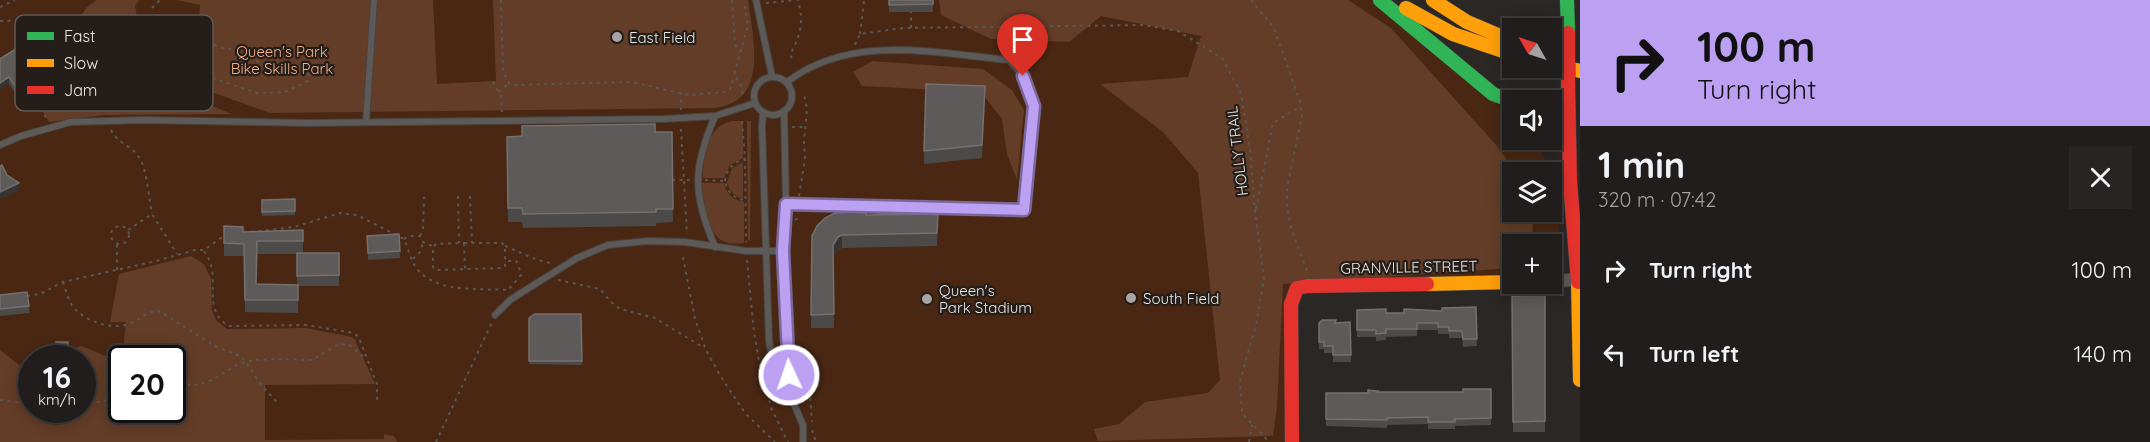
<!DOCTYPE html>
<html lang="en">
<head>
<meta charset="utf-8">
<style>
	:root { --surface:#201d1c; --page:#282625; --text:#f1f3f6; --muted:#a2a2a3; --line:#3d3b3b }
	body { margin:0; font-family:Quicksand,sans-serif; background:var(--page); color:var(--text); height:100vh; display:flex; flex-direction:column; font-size:22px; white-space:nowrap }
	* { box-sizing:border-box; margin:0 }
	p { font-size:20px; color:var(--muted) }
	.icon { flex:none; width:33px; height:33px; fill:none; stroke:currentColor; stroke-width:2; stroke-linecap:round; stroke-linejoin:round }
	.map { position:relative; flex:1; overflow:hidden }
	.side { display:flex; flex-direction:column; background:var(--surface); width:570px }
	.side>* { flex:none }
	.hud { background:#bca0f2; color:#111; overflow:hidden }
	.needle { width:39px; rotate:309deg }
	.buttons { position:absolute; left:1502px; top:18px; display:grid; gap:12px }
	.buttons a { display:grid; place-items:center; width:60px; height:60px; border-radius:0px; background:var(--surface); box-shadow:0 3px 15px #0003,0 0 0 2px var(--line); font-size:30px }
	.speed { position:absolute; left:18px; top:345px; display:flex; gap:12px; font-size:30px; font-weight:700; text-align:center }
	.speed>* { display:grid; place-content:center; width:78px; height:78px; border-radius:50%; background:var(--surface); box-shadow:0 3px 15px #0003,0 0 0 2px var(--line); line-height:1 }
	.speed small { font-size:15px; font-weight:400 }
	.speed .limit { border:3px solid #111; border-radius:9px; background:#fff; color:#111 }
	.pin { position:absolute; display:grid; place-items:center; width:51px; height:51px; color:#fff; margin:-62px -26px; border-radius:50% 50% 50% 0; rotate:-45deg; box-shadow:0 0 6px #0007 }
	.pin .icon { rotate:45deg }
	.me { position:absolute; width:66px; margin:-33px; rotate:357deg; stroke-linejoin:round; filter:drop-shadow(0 0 4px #0008) }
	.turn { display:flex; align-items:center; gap:21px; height:126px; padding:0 18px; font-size:27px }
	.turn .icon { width:78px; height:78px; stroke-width:2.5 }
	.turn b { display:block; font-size:42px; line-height:51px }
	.round { display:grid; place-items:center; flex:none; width:63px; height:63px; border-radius:0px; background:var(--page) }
	.headline { display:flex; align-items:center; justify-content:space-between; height:102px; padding:0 18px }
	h1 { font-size:36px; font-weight:800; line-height:45px }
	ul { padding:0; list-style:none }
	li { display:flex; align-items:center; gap:18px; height:84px; padding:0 18px }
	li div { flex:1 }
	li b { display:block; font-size:22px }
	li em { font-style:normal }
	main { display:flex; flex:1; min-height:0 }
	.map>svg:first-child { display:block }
</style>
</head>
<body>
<main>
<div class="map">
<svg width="1580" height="442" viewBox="0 0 1580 442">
	<rect width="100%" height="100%" fill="#2b2725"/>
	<path fill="#492713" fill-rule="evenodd" d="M0,0H1373L1512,117V140H1533L1539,147L1550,172H1512V212H1551V176L1556,188L1562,273L1551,274V244H1512V275L1293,285L1285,442H0ZM32,358H82V410H32ZM122,358H172V410H122Z"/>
	<g fill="#633d27" fill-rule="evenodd">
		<path d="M97,0H139L135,6L144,52L197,53L200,5L177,0H433L437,84L496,81L493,0H748C753,39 770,102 714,108L270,113L131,63L109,51L91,48L78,39L75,24L86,8Z"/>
		<path d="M939,0H1348L1391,28L1497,146L1516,172H1512V212H1533L1532,244H1512V268L1283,284L1277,407L1273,436L1098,441L1094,429L1119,424L1145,402L1208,393L1220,380L1198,173L1163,132L1100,84L1188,77L1201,36L1101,16L1069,42L991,39L941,15Z"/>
		<path d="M872,61L983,69L1012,90L1024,110L1017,180L1007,154L1002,119L981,92L862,86L853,72Z"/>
		<path d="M81,63L127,72L232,114L104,115L49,122L29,89L70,64L74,65Z"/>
		<path d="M732,121H743V158L730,165L724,178H703C703,156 707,126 732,121Z"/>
		<path d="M747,121H751L750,240L748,241Z"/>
		<path d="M743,162V198C735,198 729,190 727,182L732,168Z"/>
		<path d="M702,183H724C726,194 733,200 744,202V243C737,244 728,244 721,240C708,232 702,198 702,183Z"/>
		<path d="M191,256L204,264L211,279L212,310L216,320L227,329L306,328L352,337L355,340L375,384L265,385V440L384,439V434L394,436L397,442H0V350L28,372L31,370L32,410H82V358H55L81,346L106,356L123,351L126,322H110L119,274ZM122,358H172V410H122Z"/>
	</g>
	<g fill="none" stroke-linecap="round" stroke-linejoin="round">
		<defs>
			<g id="lane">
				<path d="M756,0L772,76"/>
				<circle cx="773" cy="96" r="19"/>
				<path d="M784,111L786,204L783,251L790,395"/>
				<path d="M763,112L762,127L769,341L775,375L790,395L803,425V442"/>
				<path d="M366,122L374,0"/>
				<path d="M0,145L21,136L71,122L143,120L307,123L664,119L715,116L755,103"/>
				<path d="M786,204L1024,210L1034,106L1023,76L1009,60C935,53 851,33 787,82"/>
				<path d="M715,247C693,193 692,170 715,116"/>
				<path d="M495,315L510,300L524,291L577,258L608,245L648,241L685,242L746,251H783"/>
			</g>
			<path id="street" d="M1551,282L1578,279"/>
			<g id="fast">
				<path d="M1380,0L1493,94L1512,101"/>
				<path d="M1567,0L1568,33"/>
			</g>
			<g id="slow">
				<path d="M1433,0L1467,22L1512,41"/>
				<path d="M1406,8L1453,34L1512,54"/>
				<path d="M1551,64L1580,71"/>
				<path d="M1578,282L1580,380"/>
				<path d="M1427,284L1512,282"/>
			</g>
			<g id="jam">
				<path d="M1568,87L1570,182L1578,282"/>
				<path d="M1292,442L1291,304L1297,288L1307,286L1427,284"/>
			</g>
		</defs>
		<use href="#lane" stroke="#474342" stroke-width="8"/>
		<use href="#street" stroke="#474342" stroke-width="14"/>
		<use href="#fast" stroke="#474342" stroke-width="15"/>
		<use href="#slow" stroke="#474342" stroke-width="15"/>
		<use href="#jam" stroke="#474342" stroke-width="15"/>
		<g stroke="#595755" stroke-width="2" stroke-dasharray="3 4.5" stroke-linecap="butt">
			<path d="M501,0L503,71L509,83L515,85L632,82L688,95L726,92L731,88L734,75"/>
			<path d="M732,0L735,45L741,51"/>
			<path d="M1251,0L1274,28L1300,102L1302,116L1287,188V208L1292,231L1307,271"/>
			<path d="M766,3L796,0"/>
			<path d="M0,7L15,0"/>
			<path d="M152,8L160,0"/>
			<path d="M0,21C11,21 23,19 33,23C44,28 52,49 62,59C67,64 72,66 78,68C85,70 95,80 100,86C106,94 105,103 107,113"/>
			<path d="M911,28V12"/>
			<path d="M860,34L864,0"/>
			<path d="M179,37L205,38L218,47L230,49L270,67L288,65L309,68L308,81L285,92L257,93L203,75L192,53"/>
			<path d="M855,45L860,34L903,28L1143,25L1178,31L1222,58L1241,93L1250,149L1255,211L1264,279L1256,325L1240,381L1242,413L1269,442"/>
			<path d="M792,58L790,55C801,33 804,24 798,0"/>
			<path d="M493,82L501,96L502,112"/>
			<path d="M29,89L47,119"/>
			<path d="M499,92L509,83"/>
			<path d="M743,94L740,83L734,75L748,25L745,7H747"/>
			<path d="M681,110V92"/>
			<path d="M742,121L745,159L746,242"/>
			<path d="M792,127H804"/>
			<path d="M681,129L687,234"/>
			<path d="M111,130C117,143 131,145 139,157C147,169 149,199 152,214"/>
			<path d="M672,180H691"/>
			<path d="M705,180L725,181C727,192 734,199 746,200"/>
			<path d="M725,181C726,169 734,162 745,159"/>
			<path d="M458,196L459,243"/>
			<path d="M470,196L472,243"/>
			<path d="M799,196L805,158L804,142L807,109L804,94"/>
			<path d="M1256,209L1273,123L1301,106"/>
			<path d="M795,220L799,217L798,215"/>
			<circle cx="120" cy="235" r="9"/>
			<path d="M128,230L152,214L177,254"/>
			<path d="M251,232L294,227L340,213L357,215L404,239C408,248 410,258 415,266C434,294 478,288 508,290L521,275L518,264L516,261H505"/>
			<path d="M420,236L423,230L424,197"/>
			<path d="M404,239L409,236H420L423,242L432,246"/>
			<path d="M464,243H502L505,246V266L503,268L436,270L433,267V247L436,244Z"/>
			<path d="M464,243L465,269"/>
			<path d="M505,246L535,259L553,264"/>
			<path d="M204,251C224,277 199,308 229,326L306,325L354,333L359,338L377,384V402"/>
			<path d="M683,257L695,319L706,350L721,377L745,413L775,442"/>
			<path d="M413,259L421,251L423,242"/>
			<path d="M747,260L754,333L762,377L772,410L788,442"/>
			<path d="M117,270V244"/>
			<path d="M558,280L600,289L611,302L620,309L655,318L704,348"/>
			<path d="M63,282C66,290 68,301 74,308C86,321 108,329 125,325C138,322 145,311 159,311L215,346L242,357L262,386L277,402"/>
			<path d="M27,296L40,294L63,282L76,279L152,262L195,250H204L225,235"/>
			<path d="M172,383L197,385L212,380L237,365L253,360L278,359L312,360L339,344L350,345L366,359"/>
			<path d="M809,383L812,422"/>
			<path d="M0,400L32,404"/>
			<path d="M82,405L122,397"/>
			<path d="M812,430L816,442"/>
			<path d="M436,442L492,322"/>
			<path d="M1249,442L1252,425"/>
		</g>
		<use href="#lane" stroke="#5d5957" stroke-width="6"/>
		<use href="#street" stroke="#5d5957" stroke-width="12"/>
		<use href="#fast" stroke="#30b455" stroke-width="14"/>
		<use href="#slow" stroke="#ff9f0a" stroke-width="14"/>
		<use href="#jam" stroke="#e5322d" stroke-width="14"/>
		<defs>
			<path id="jam-bridge" d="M1568,33V87"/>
		</defs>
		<use href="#jam-bridge" stroke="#474342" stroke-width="15" stroke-linecap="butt"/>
		<use href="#jam-bridge" stroke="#e5322d" stroke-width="14"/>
	</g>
	<g fill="#4c4949" fill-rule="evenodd">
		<rect x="889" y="0" width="44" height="12"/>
		<path d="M0,59L35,61L43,80L17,96L9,84Z"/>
		<path d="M985,99L982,158L924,164V151Z"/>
		<path d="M672,132L673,222L656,223V226L523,228L522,222H508L507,137Z"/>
		<path d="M295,199V215L262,216V200Z"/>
		<path d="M938,214L937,246L842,248L838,250L833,258L834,328H811L812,236L866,215Z"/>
		<path d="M224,226L243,232L303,230V253H339V286H298V313L245,312L244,256H224ZM257,254H297V285L256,284Z"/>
		<path d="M399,234L400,258L368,260L367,236Z"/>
		<path d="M0,295L29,306V313L0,316Z"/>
		<path d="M1545,295V432H1513L1512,296Z"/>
		<path d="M1476,307L1477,346L1463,347L1462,338H1449V334H1438V330H1417V336L1386,337V340L1376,341V337H1357V310L1386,313L1442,311Z"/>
		<path d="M581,314L582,365L529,364V318Z"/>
		<path d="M1350,322L1351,362H1333V353H1324V349H1319V323Z"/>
		<path d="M56,342H68V356L56,357Z"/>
		<path d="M1491,389V425L1455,426V429H1428V424L1387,425V428L1326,426V393L1463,392Z"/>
	</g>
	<g fill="#383433">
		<path d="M43,73V80L17,96V89Z"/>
		<path d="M9,77V84L0,90V83Z"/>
		<path d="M19,183V191L0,199V192Z"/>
		<path d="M842,235V248L838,250L833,259V245L838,237Z"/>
	</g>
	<g fill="#5d5a59" stroke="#74706f" stroke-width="1.5">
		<path d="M889,0H933V4L889,5Z"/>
		<path d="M27,42L35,54L32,56L43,73L17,89L9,77L0,83V59Z"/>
		<path d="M926,84L985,86L982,145L924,151Z"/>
		<path d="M655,124V132H672L673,209H656V212L523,214L522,208H508L507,137L522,136V126Z"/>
		<path d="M2,165L7,175L19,183L0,192V166Z"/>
		<path d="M295,199V211L262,212V200Z"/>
		<path d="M866,211V215L938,214L937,233L842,235L838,237L833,245L834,314L811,315L812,236L817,226L825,218L835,213Z"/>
		<path d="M224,226L243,227V232L303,230V241H257L256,284L298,285V300H245L244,244L224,243Z"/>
		<path d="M399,234L400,251L368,253L367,236Z"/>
		<path d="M297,253H339V275L297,276Z"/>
		<path d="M27,292L29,306L0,309V295Z"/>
		<path d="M1545,295V421L1513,422L1512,296Z"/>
		<path d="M1476,307L1477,339H1463L1462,331H1449V327H1438V323H1417V329H1386V333L1376,334V330H1357V310L1386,309V313H1404V309L1442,311V308Z"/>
		<path d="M535,314H581L582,361H529V318Z"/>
		<path d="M1322,320H1336L1335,323L1350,322L1351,355H1333V346H1324V342H1319V323Z"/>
		<rect x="56" y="342" width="12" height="11"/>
		<path d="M1463,389H1491V418L1455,419V422H1428V417L1387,418V420L1326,419V393H1368V390L1378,391L1377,392H1463Z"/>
	</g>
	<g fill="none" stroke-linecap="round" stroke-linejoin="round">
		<defs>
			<path id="route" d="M789,375L783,251L786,204L1024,210L1034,106L1023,76"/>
		</defs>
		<use href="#route" stroke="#7a689d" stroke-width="15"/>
		<use href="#route" stroke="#bca0f2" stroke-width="10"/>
	</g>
	<g fill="#a8a4a1" stroke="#241d19" stroke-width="2">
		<circle cx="617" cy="37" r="6"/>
		<circle cx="1131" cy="298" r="6"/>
		<circle cx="927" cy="299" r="6"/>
	</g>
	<g text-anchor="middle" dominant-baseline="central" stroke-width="4.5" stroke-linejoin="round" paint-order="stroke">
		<g font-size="15" fill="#ece7e4" stroke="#241d19" text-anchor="start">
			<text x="629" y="37">East Field</text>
			<text x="939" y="290">Queen's<tspan x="939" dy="17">Park Stadium</tspan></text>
			<text x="1143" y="298">South Field</text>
		</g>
		<g font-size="15" fill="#f9af87" stroke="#241d19">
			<text x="282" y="51">Queen's Park<tspan x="282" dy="17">Bike Skills Park</tspan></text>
		</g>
		<g font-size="15" fill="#ece7e4" stroke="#241d19">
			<text transform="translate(1237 151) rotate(-97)">HOLLY TRAIL</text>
			<text transform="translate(1409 267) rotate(-1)">GRANVILLE STREET</text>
		</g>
	</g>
	<rect x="15" y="15" width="198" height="96" rx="9" fill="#241d19" stroke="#605a56" stroke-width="1.5"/>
	<rect x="27" y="32" width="27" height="8" fill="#30b455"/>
	<rect x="27" y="59" width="27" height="8" fill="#ff9f0a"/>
	<rect x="27" y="86" width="27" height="8" fill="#e5322d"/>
	<g font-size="16" fill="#ece7e4">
		<text x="64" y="42">Fast</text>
		<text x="64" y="69">Slow</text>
		<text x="64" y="96">Jam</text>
	</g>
</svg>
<div class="buttons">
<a><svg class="needle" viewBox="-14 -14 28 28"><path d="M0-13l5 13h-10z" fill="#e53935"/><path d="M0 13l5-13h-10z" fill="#a2a2a3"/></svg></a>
<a><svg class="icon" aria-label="sound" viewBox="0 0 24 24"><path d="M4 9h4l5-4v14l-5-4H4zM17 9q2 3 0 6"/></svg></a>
<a><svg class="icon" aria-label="layers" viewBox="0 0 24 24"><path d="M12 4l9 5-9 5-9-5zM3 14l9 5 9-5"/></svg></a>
<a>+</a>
</div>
<div class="speed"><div>16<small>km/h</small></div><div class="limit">20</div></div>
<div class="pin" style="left:1023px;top:76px;background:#d93025"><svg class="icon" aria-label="arrive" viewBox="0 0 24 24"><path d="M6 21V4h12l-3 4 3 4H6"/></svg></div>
<svg class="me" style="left:789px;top:375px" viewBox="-20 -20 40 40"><circle r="17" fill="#bca0f2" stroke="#fff" stroke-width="3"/><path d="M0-11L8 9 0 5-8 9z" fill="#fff"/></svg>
</div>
<section class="side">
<div class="hud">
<div class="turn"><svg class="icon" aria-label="right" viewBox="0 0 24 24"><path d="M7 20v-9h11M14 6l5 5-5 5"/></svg><div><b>100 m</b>Turn right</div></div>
</div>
<div class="headline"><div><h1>1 min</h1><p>320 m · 07:42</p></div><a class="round"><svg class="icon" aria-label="close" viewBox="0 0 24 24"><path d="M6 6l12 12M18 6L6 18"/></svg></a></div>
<ul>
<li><svg class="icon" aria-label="right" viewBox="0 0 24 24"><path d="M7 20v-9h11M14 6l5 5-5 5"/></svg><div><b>Turn right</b></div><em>100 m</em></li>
<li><svg class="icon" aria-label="left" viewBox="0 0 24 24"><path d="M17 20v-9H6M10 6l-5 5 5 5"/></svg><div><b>Turn left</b></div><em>140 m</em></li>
</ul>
</section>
</main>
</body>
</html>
